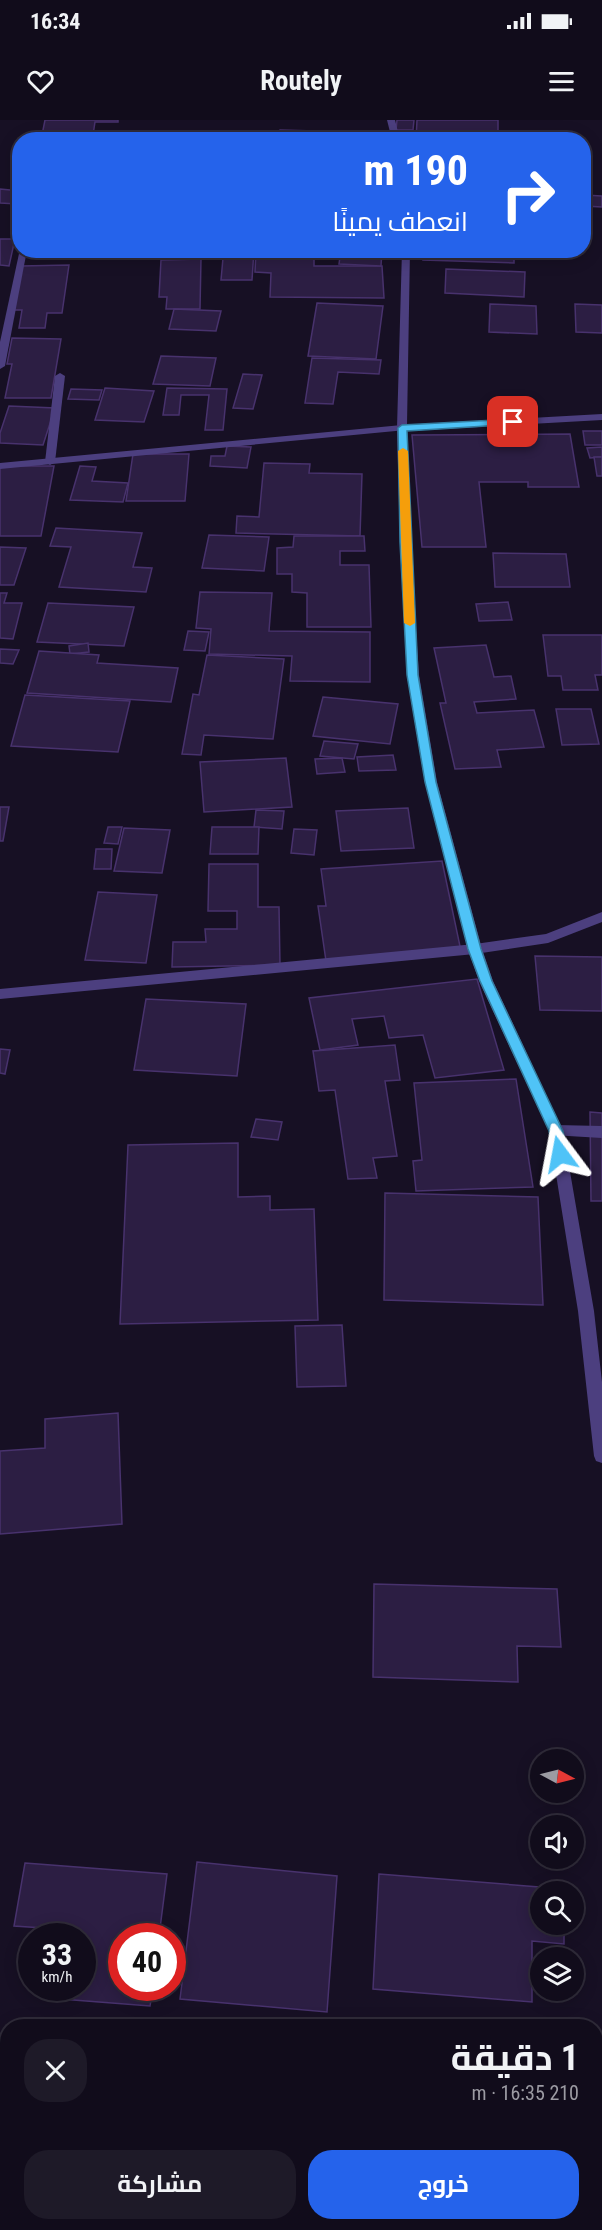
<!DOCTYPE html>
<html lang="ar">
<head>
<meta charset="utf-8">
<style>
	:root { --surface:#110c1b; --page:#1e1a28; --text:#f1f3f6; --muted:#9c9ba3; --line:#302c3a; --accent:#2563eb }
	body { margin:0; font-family:"Roboto Condensed",Cairo,sans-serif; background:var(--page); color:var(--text); direction:rtl; height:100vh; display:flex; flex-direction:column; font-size:22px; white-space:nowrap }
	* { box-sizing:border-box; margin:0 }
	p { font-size:20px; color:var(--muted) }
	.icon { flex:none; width:33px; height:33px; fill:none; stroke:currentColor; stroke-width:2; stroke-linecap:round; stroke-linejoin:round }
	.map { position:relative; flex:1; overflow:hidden; direction:ltr }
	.sheet { position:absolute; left:0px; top:1899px; width:603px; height:212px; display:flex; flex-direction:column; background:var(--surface); border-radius:24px 24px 0 0; box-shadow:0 3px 15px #0003,0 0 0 2px var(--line); direction:rtl }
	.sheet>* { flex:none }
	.top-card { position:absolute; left:12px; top:12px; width:579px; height:126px; border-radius:24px; box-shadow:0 3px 15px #0003,0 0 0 2px var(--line); direction:rtl; background:#2563eb; color:#fff; overflow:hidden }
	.needle { width:39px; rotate:97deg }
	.fabs { position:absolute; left:530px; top:1629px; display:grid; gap:12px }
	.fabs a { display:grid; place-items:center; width:54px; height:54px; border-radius:50%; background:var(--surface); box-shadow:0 3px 15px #0003,0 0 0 2px var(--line); font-size:30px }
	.speed { position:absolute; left:18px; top:1803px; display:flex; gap:12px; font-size:30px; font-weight:700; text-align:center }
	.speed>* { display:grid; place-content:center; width:78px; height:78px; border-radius:50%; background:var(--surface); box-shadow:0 3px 15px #0003,0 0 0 2px var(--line); line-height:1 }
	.speed small { font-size:15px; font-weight:400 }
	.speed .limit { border:9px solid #d22; background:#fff; color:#111 }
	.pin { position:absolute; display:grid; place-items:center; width:51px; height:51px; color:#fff; margin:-26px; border-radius:12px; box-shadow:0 3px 9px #0006 }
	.me { position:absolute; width:66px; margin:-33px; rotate:347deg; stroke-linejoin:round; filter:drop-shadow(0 0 4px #0008) }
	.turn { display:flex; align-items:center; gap:21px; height:126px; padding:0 24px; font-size:27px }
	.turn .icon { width:78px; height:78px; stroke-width:2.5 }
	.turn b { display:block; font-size:42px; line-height:51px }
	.round { display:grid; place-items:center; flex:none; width:63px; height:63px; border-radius:24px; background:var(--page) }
	.head { display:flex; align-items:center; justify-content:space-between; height:102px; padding:0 24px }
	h1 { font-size:36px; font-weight:700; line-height:45px }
	.action { display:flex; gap:12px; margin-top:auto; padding:12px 24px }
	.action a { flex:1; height:69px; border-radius:24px; background:var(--accent); color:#fff; font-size:24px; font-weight:700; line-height:69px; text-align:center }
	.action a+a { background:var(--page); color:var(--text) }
	.status { display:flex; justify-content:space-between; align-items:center; height:42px; padding:0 30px; background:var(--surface); direction:ltr }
	.status svg { height:16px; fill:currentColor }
	header { display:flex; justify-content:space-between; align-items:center; height:78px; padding:0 24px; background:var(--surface); font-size:27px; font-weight:700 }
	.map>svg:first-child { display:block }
</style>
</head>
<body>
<div class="status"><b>16:34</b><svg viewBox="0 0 49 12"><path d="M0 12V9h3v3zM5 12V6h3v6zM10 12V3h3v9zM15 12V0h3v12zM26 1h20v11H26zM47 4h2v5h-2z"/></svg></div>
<header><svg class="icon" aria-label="menu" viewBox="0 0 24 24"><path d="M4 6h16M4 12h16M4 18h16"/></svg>Routely<svg class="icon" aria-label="heart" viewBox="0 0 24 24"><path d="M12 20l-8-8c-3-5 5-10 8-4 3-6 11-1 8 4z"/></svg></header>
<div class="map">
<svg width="602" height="2110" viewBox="0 0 602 2110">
	<rect width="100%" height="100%" fill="#171024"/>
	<g fill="#2c1e43" stroke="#48326d" stroke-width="1.5">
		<path d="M45,0H118V2H95L93,15H104V20H41Z"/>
		<path d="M397,0H414L413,10H396Z"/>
		<path d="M417,0H498V20H416Z"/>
		<path d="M280,10L388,13L387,20L278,19Z"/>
		<path d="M205,12L252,13L251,20H204Z"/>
		<path d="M259,13H275L274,20H258Z"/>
		<path d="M0,69L20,71L17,84L0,83Z"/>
		<path d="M584,75L602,76V87L584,86Z"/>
		<path d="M0,119H15L9,146L0,145Z"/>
		<path d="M214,130H254L252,160H221L223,138H213Z"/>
		<path d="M256,130H314V146H382L384,178L270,177L271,153L255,152Z"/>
		<path d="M341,130H382L381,146L339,144Z"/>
		<path d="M424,130H514V143L423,140Z"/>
		<path d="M201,139L200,189H166L167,177H159L161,140Z"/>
		<path d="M69,145L62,193H47L45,208H19L22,190H13L21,146Z"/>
		<path d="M446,149L525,152L524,177L445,173Z"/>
		<path d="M317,183L383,186L376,239L308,236Z"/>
		<path d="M490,184L536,186L537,214L489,212Z"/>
		<path d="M575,184L602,185V213L576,212Z"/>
		<path d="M174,189L221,191L216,211L169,209Z"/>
		<path d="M12,218L61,219L51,278H5L12,244H7Z"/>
		<path d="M161,236L216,238L210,266L153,264Z"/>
		<path d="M312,238L381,240L379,254L338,252L333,284L305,283Z"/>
		<path d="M243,254L262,255L253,289L233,288Z"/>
		<path d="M105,268L154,271L144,302L95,300Z"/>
		<path d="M167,268L227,269L223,310H205L209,275H181L179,295H163Z"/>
		<path d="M71,269L102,270L99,280L68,279Z"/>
		<path d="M9,286L55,288L43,325L0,323V313Z"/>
		<path d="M583,311H602V325H585Z"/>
		<path d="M570,314L579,367H528V362H479L486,427H422L412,315Z"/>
		<path d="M227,326L251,327L247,348L210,346L211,336H225Z"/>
		<path d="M602,327V337L590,338L587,328Z"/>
		<path d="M133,334H189L185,381H126Z"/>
		<path d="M594,337H602V356H597Z"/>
		<path d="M264,343L310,344L309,353L362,354L360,416L236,413L237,396L259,397Z"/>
		<path d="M0,346H54L41,416H0Z"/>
		<path d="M80,346L96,347L92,361L128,363L123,382L70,380Z"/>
		<path d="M56,408L142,413L133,447L152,448L146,472L59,467L71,427L50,426Z"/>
		<path d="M209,415L269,417L264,451L202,448Z"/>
		<path d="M294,416H364L365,431H340V445H369L371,507H307V473L292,472V454H277V428L293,427Z"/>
		<path d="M0,427L26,428L14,465H0Z"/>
		<path d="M493,433L566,434L570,467H495Z"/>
		<path d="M200,472L272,473L269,511L370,512V562L290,561L292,536L209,534L211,509L196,508Z"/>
		<path d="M0,473H7L4,483H22L13,519L0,518Z"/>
		<path d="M508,482L512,500L479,501L476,484Z"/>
		<path d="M48,483L134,487L124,526L37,522Z"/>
		<path d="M188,511L209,512L205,531L184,530Z"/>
		<path d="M543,515H602V555H595L598,570H563L561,556H548Z"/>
		<path d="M88,523L89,532L70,534L69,526Z"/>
		<path d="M486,525L494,557L511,556L516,579L474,582L477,593L534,590L544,627L497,630L501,647L455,649L440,583H446L434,528Z"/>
		<path d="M0,529L19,530L13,544L0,543Z"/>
		<path d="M39,531L99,535L97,543L178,548L171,582L27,573Z"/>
		<path d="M207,535L284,539L273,619L204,615L201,635L182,634L193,574L199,575Z"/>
		<path d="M25,575L130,581L118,632L11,626Z"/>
		<path d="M323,577L398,584L390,624L313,616Z"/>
		<path d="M556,589H591L599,624L562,625Z"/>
		<path d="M324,621L358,624L354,639L320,636Z"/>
		<path d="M393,635L396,650L359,651L357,637Z"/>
		<path d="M286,638L292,687L204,692L200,642Z"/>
		<path d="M342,638L345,652L317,654L315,639Z"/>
		<path d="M0,687H9L3,721H0Z"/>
		<path d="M408,688L414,728L341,731L336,691Z"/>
		<path d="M256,690L284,691L282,709L254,707Z"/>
		<path d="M108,707H122L118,724L104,723Z"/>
		<path d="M212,707H259L258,734H210Z"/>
		<path d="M124,708L170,710L162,753L114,751Z"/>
		<path d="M294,709L317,710L314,735L291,733Z"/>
		<path d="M96,729H112L111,749H94Z"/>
		<path d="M442,741L461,831L326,841L318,786H326L321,749Z"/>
		<path d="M209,744H258V787H279L280,845L172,847L173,822H206L205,809H237V791H208Z"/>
		<path d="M98,772L157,775L146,843L85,840Z"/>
		<path d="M535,836L602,837V891L540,890Z"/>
		<path d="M477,859L504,950L435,958L423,915L389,918L384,896L352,899L358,925L320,930L309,878Z"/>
		<path d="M146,879L246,884L237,956L134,950Z"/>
		<path d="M395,925L400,960L385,961L397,1036L373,1038L377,1058L348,1059L335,970L319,971L313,931Z"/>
		<path d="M0,929L10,930L5,954L0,953Z"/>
		<path d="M516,959L533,1067L416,1071L413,1041L422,1040L414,963Z"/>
		<path d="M590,992L602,993V1081H591Z"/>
		<path d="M256,999L282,1002L278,1020L251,1017Z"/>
		<path d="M238,1023V1077L270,1076V1090L314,1089L318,1200L120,1204L128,1025Z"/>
		<path d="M385,1073L538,1077L543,1185L384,1180Z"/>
		<path d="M342,1205L346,1266L297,1267L295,1206Z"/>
		<path d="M118,1293L122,1404L0,1414V1331L45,1328V1299Z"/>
		<path d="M374,1464L557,1469L561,1527L517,1526L518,1562L373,1557Z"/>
		<path d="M197,1742L337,1756L327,1892L180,1879Z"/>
		<path d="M25,1743L167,1754L159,1816H122V1868H153L150,1886L48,1878L49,1868H82V1816H57L58,1809L14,1806Z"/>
		<path d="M379,1754L564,1769V1772H540V1804H564V1824L532,1821V1882L373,1869Z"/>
		<path d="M366,1898L419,1906H365Z"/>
		<path d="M0,2101L17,2103L16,2110H0Z"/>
		<path d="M293,2103H372V2110H292Z"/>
		<path d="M387,2103H420L427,2106L428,2103H535L534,2110H385Z"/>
	</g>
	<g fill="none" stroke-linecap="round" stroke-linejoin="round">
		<g fill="#4c3f7f" fill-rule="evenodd">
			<path d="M20,129L27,130L5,246L0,249V222Z"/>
			<path d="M60,253L65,256L55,342L50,345L45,342L55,256Z"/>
		</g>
		<g fill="#4c3f7f" fill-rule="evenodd">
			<path d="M402,305L407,308L406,310L0,349V343Z"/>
			<path d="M602,792V802L548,823L475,834L0,879V869L475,824L546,814Z"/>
			<path d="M556,1005L602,1006V1018L551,1015L549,1011L551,1007Z"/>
		</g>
		<g fill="#4c3f7f" fill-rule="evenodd">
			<path d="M387,0H395L400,20H392Z"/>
			<path d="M402,130H410L407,305L602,294V300L407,311L410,421L419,555L437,662L482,829L493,861L563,1011L594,1191L602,1262V1343L596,1341L594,1336L578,1191L549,1011L479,861L468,829L425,662L407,555L400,421L397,308Z"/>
		</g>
	</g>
	<path fill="#4fc3f7" stroke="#337fa1" stroke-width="1.5" d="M513,299L517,300V304L407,311L418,555L436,662L481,829L492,861L563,1011L567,1034L560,1039L553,1034L549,1011L480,861L468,829L425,662L407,555L400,422L398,308L402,305Z"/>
	<path fill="#f59e0b" d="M403,328L408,331L415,503L410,506L404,503L398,331Z"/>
</svg>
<div class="fabs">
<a><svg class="needle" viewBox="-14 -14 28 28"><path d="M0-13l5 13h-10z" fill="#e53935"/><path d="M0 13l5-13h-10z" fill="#9c9ba3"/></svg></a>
<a><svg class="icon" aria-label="sound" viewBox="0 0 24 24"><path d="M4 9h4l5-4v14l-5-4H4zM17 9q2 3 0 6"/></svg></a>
<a><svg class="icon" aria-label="search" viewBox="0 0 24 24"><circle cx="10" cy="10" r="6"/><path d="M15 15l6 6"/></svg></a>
<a><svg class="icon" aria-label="layers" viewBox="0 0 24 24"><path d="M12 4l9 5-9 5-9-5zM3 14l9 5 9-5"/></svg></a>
</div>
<div class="speed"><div>33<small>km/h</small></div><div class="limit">40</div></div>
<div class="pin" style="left:513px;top:302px;background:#d93025"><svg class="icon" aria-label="arrive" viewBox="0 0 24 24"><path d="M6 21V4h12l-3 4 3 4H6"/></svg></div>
<svg class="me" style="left:560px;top:1034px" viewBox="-20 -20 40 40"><path d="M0-17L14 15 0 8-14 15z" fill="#4fc3f7" stroke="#fff" stroke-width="4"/></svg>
<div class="top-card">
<div class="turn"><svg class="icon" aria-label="right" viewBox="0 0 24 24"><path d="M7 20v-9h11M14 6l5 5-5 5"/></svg><div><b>190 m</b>انعطف يمينًا</div></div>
</div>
<section class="sheet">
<div class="head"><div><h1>1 دقيقة</h1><p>210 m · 16:35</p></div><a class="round"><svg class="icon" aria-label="close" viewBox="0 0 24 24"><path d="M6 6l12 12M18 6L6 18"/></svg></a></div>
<div class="action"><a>خروج</a><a>مشاركة</a></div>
</section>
</div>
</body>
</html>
